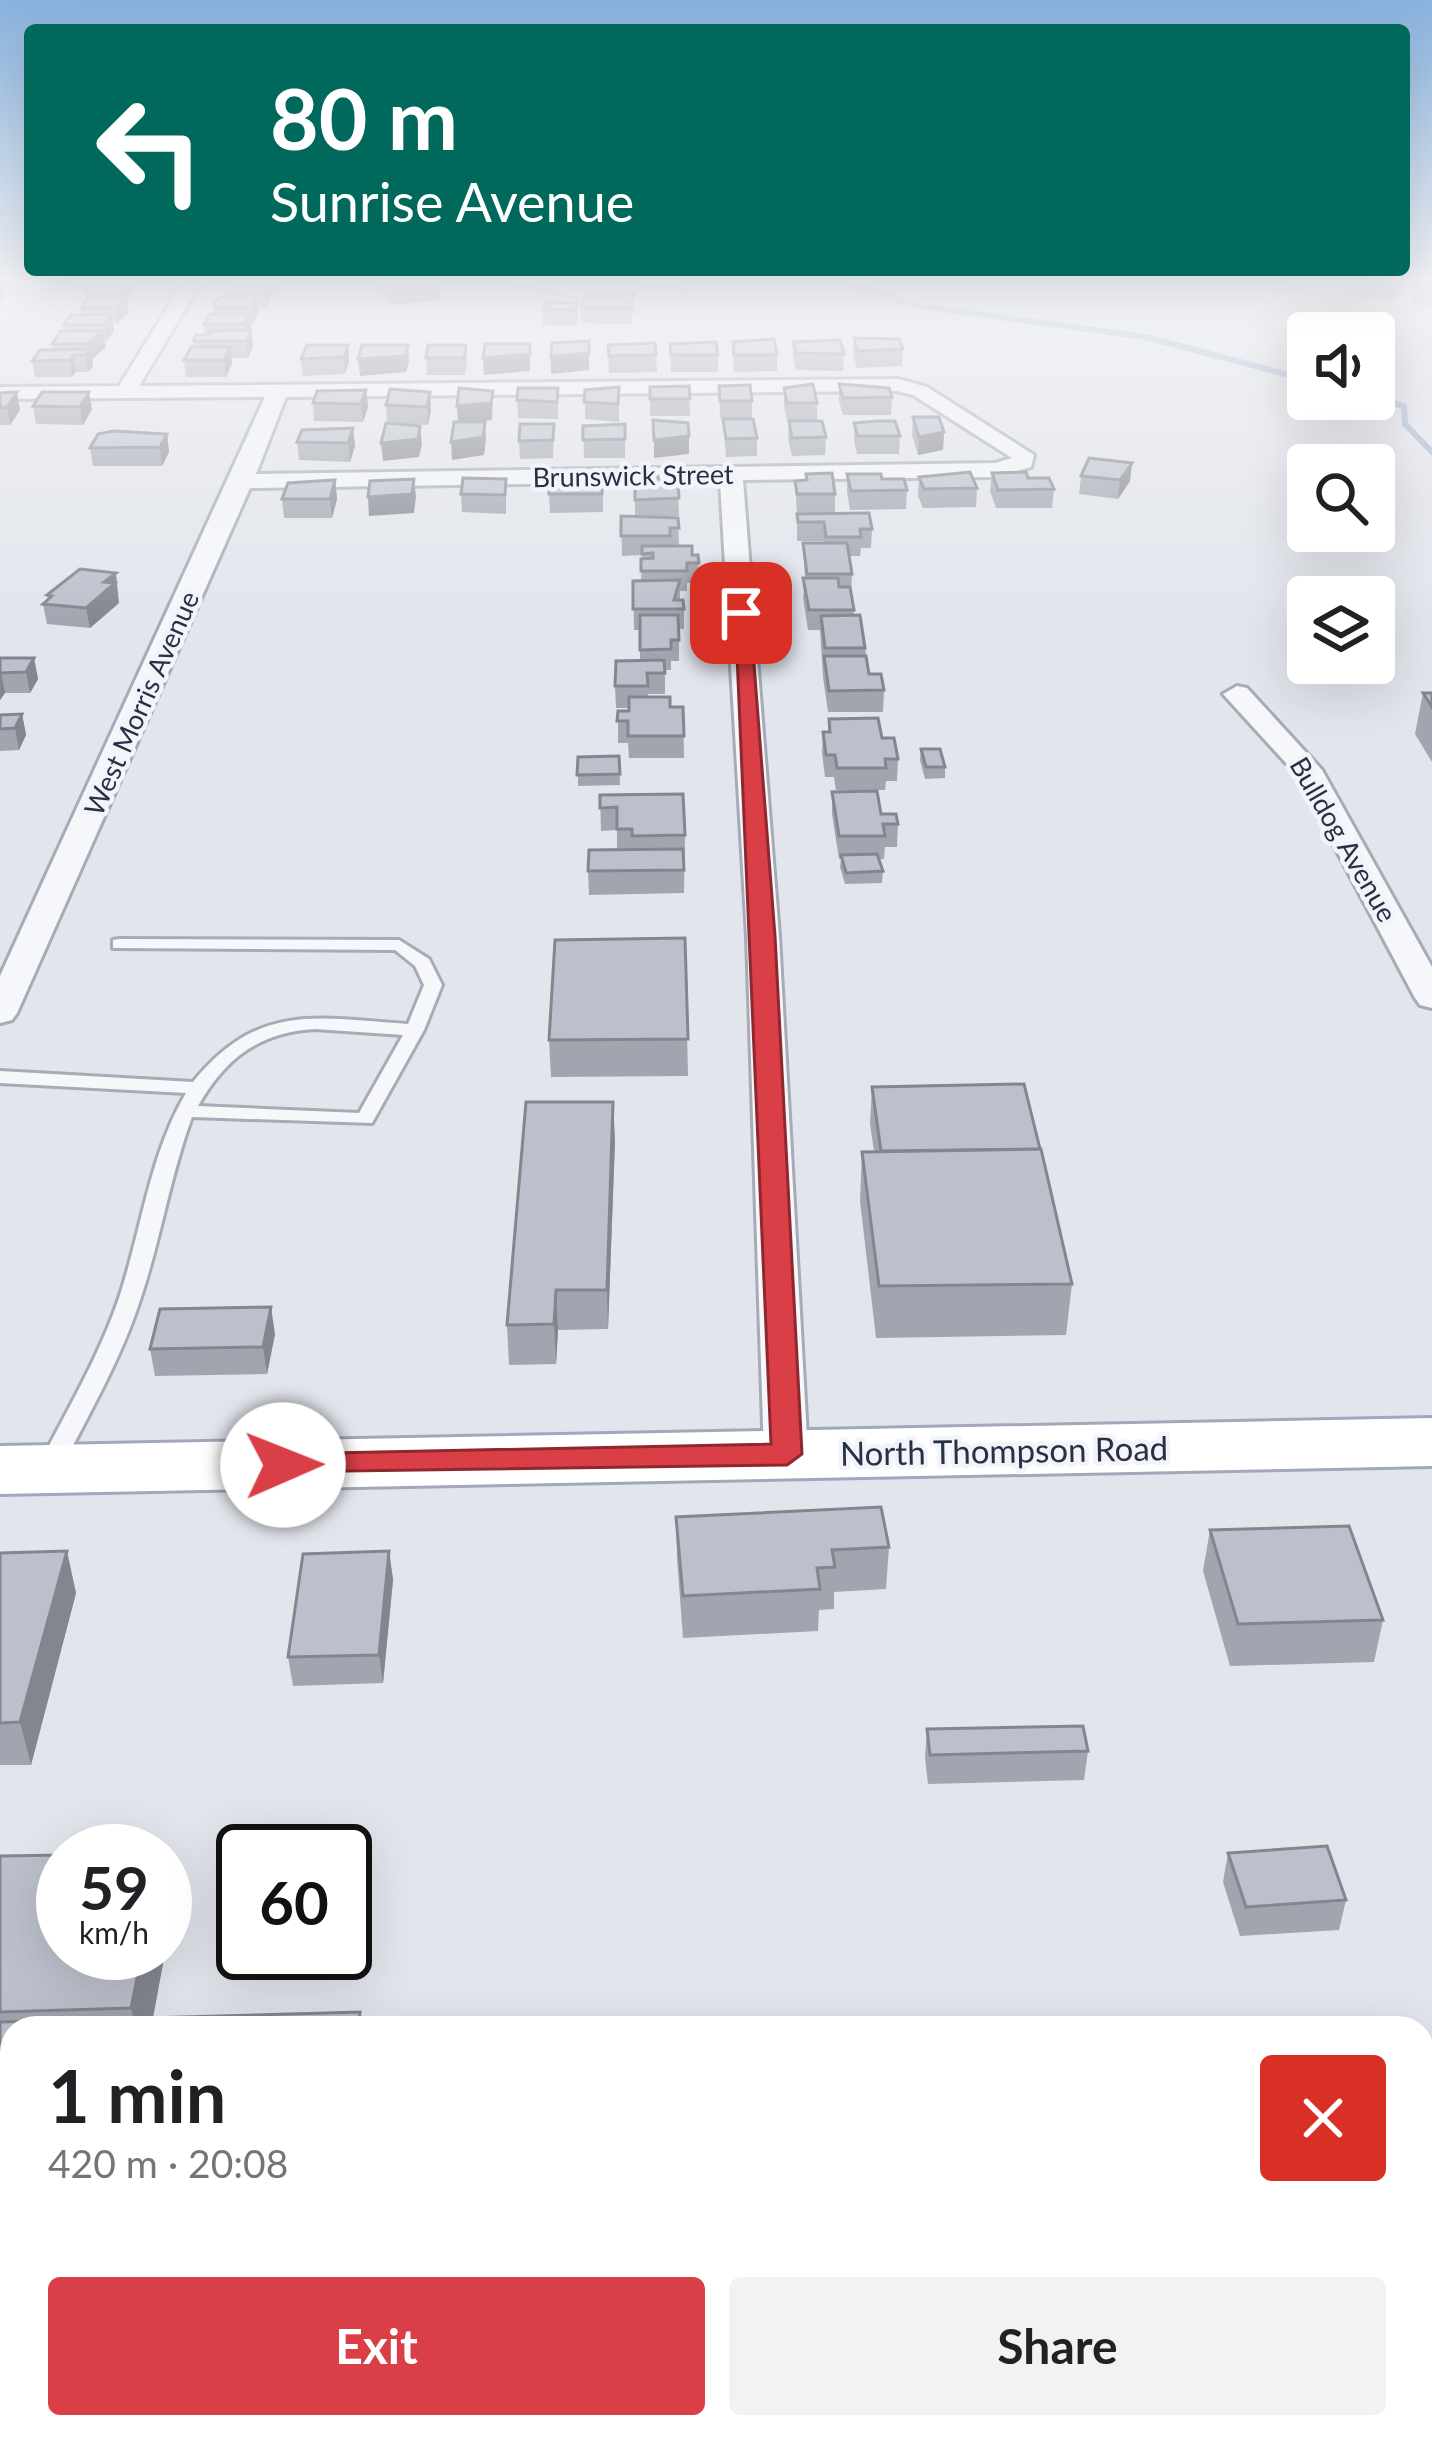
<!DOCTYPE html>
<html lang="en">
<head>
<meta charset="utf-8">
<style>
	:root { --surface:#fff; --page:#f2f2f2; --text:#202124; --muted:#757577; --accent:#da3e46 }
	body { margin:0; font-family:Lato,sans-serif; background:var(--page); color:var(--text); height:100vh; display:flex; flex-direction:column; font-size:45px; white-space:nowrap }
	* { box-sizing:border-box; margin:0 }
	p { font-size:39px; color:var(--muted) }
	.icon { flex:none; width:66px; height:66px; fill:none; stroke:currentColor; stroke-width:2; stroke-linecap:round; stroke-linejoin:round }
	.map { position:relative; flex:1; overflow:hidden }
	.side { position:absolute; left:0px; top:2016px; width:1434px; height:423px; display:flex; flex-direction:column; background:var(--surface); border-radius:36px 36px 0 0; box-shadow:0 12px 48px #0002 }
	.side>* { flex:none }
	.guide { position:absolute; left:24px; top:24px; width:1386px; height:252px; border-radius:12px; box-shadow:0 12px 48px #0002; background:#00695c; color:#fff; overflow:hidden }
	.tools { position:absolute; left:1287px; top:312px; display:grid; gap:24px }
	.tools a { display:grid; place-items:center; width:108px; height:108px; border-radius:12px; background:var(--surface); box-shadow:0 12px 48px #0002; font-size:60px }
	.speed { position:absolute; left:36px; top:1824px; display:flex; gap:24px; font-size:60px; font-weight:700; text-align:center }
	.speed>* { display:grid; place-content:center; width:156px; height:156px; border-radius:50%; background:var(--surface); box-shadow:0 12px 48px #0002; line-height:1 }
	.speed small { font-size:30px; font-weight:400 }
	.speed .limit { border:6px solid #111; border-radius:18px; background:#fff; color:#111 }
	.pin { position:absolute; display:grid; place-items:center; width:102px; height:102px; color:#fff; margin:-51px; border-radius:24px; box-shadow:0 6px 18px #0006 }
	.me { position:absolute; width:132px; margin:-66px; rotate:89deg; stroke-linejoin:round; filter:drop-shadow(0 0 9px #0008) }
	.turn { display:flex; align-items:center; gap:42px; height:252px; padding:0 48px; font-size:54px }
	.turn .icon { width:156px; height:156px; stroke-width:2.5 }
	.turn b { display:block; font-size:84px; line-height:102px }
	.round { display:grid; place-items:center; flex:none; width:126px; height:126px; border-radius:12px; background:var(--page) }
	.overview { display:flex; align-items:center; justify-content:space-between; height:204px; padding:0 48px }
	h1 { font-size:72px; font-weight:700; line-height:90px }
	.button { display:flex; gap:24px; margin-top:auto; padding:24px 48px }
	.button a { flex:1; height:138px; border-radius:12px; background:var(--accent); color:#fff; font-size:48px; font-weight:700; line-height:138px; text-align:center }
	.button a+a { background:var(--page); color:var(--text) }
	.map>svg:first-child { display:block }
</style>
</head>
<body>
<div class="map">
<svg width="1432" height="2437" viewBox="0 0 1432 2437">
	<rect width="100%" height="100%" fill="#e2e5ec"/>
	<g fill="none" stroke-linecap="round" stroke-linejoin="round">
		<g stroke="#9baecf" stroke-width="6">
			<path d="M845,283L919,306L1146,337L1308,380"/>
			<path d="M1374,398L1404,406L1405,424L1432,452"/>
		</g>
		<defs>
			<path id="lane" d="M119,939L399,940L429,959L442,985L424,1030L372,1123L192,1117C170,1176 161,1238 141,1297C122,1357 90,1412 62,1467L58,1473H42L38,1467C66,1412 99,1357 119,1298C142,1229 149,1156 186,1093L0,1083V1071L193,1082C258,1002 316,1018 408,1024L424,985L415,966L395,950L113,948V940ZM315,1029L403,1035L359,1113L198,1106C224,1060 258,1032 315,1029Z"/>
			<g id="street">
				<path d="M183,283H201L139,386L898,379L927,387L1034,455L1031,467L997,477L743,480L779,936L808,1455L802,1465L786,1470L770,1465L764,1455L747,936L720,481L250,488L17,1013L12,1020L0,1023V976L265,397L0,399V387L119,386ZM897,391L913,395L1012,458L995,463L256,474L286,397Z"/>
				<path d="M515,283L672,287L681,292L672,297L582,298Z"/>
				<path d="M1237,686L1247,688L1322,770L1432,967V1008L1420,1005L1415,998L1296,774L1223,694Z"/>
			</g>
			<path id="primary" d="M1432,1418V1466L0,1494V1446Z"/>
		</defs>
		<use href="#lane" stroke="#a7abb7" stroke-width="6"/>
		<use href="#street" stroke="#a7abb7" stroke-width="6"/>
		<use href="#primary" stroke="#a0a8b9" stroke-width="6"/>
		<use href="#lane" fill="#f6f7fa" fill-rule="evenodd"/>
		<use href="#street" fill="#f6f7fa" fill-rule="evenodd"/>
		<use href="#primary" fill="#fff" fill-rule="evenodd"/>
	</g>
	<g fill="#a2a5af">
		<path d="M0,283H18L11,291H4L5,297Z"/>
		<path d="M92,283H137L132,291H129L130,296L127,300L129,312L117,324H113L114,331L105,341L106,347L92,359L93,366L88,372H76L72,377H35L32,361L53,349L52,344L65,331L64,325L82,315L81,308L86,300L85,292Z"/>
		<path d="M236,283H282L278,292H272V296L267,308H258V312L253,324H251L253,347L248,358H231L232,363L226,377H186L184,360L194,347L193,341L205,335L204,324L214,314V302L232,296Z"/>
		<path d="M375,283H437L440,300L391,305L376,289Z"/>
		<path d="M1299,283H1339L1324,288Z"/>
		<path d="M1344,283H1404L1403,292L1388,301L1343,294Z"/>
		<path d="M1432,283V307L1410,303L1413,287Z"/>
		<path d="M585,293L634,309L631,324L581,323V307Z"/>
		<path d="M578,303V319L575,326L543,325V309Z"/>
		<path d="M854,338L903,349L902,366L857,368L853,354Z"/>
		<path d="M733,342L777,355V371L734,372Z"/>
		<path d="M793,342L844,354L843,371L796,370L793,359Z"/>
		<path d="M655,343L657,372L609,373L608,345Z"/>
		<path d="M670,344L718,355V372H671Z"/>
		<path d="M348,345L349,362L345,374L303,376L301,359Z"/>
		<path d="M466,345L467,361L465,375H427L426,358Z"/>
		<path d="M839,384L892,397L891,415H843L839,401Z"/>
		<path d="M689,386L690,416H650V387Z"/>
		<path d="M719,386L752,401V418H720Z"/>
		<path d="M619,387V422L585,419V390Z"/>
		<path d="M558,388V419L518,418L517,400Z"/>
		<path d="M784,388L817,403V420H787L784,406Z"/>
		<path d="M390,389L431,410L428,425L387,423L386,405Z"/>
		<path d="M366,390L368,407L363,422L314,421L313,403Z"/>
		<path d="M17,392L20,410L10,425H0V393Z"/>
		<path d="M42,392L92,409L83,425L36,424L33,406Z"/>
		<path d="M913,417L944,432L943,450L918,455L912,435Z"/>
		<path d="M723,419L757,438V456L726,457Z"/>
		<path d="M789,421L826,437L825,455L792,456L788,439Z"/>
		<path d="M854,423L900,436L899,454H857L854,441Z"/>
		<path d="M554,424L553,458L520,459L519,441Z"/>
		<path d="M625,424V458H584L583,426Z"/>
		<path d="M353,428L355,446L350,462L299,460L297,442Z"/>
		<path d="M167,434L169,452L162,466H93L90,448Z"/>
		<path d="M1132,463L1130,481L1118,499L1079,494L1081,476Z"/>
		<path d="M992,473L1028,478L1054,489L1052,508H996L990,491Z"/>
		<path d="M806,474L835,494V513H797L795,481L806,480Z"/>
		<path d="M847,474L882,479L907,490L906,509L850,510L847,492Z"/>
		<path d="M635,476L658,480H678L679,516L659,518H678L679,546L692,555H698L699,583H687V591H680V600L684,609V629H679V661H671V670H665V694H648V697L670,707H683L684,758H629L628,743H618V711H629V708H616L615,686L640,660V630H634L633,581H641L642,555L622,556L621,516L635,517Z"/>
		<path d="M919,477L977,488L976,507L923,508L918,496Z"/>
		<path d="M506,479V514L462,512L461,494Z"/>
		<path d="M335,480L337,499L332,518H284L282,499Z"/>
		<path d="M603,482V512L550,513L549,494Z"/>
		<path d="M797,514L872,529L871,548H861L860,556H849L852,574L851,593L854,615L865,648L869,674L884,690L883,712H828L823,677L820,630H808L803,598L805,578L803,543H824V541H797Z"/>
		<path d="M119,592L117,594L119,603L90,628L47,624L43,604L48,600L47,595Z"/>
		<path d="M0,658H34L38,679L30,693H5L0,700Z"/>
		<path d="M1423,693H1432V762L1415,734Z"/>
		<path d="M22,714L26,735L19,750L0,751V715Z"/>
		<path d="M829,719L882,738L898,759L897,781H886L885,790H836L834,777H825L822,753L823,732H828Z"/>
		<path d="M921,749L945,767V778L925,779L920,760Z"/>
		<path d="M619,756L620,785L578,786V757Z"/>
		<path d="M832,792L881,814L898,824L897,847H885L884,859H879L883,871L882,883L845,884L840,867L841,859H839L832,814Z"/>
		<path d="M600,795L685,835L684,893L589,895L588,871L617,850V830L601,831Z"/>
		<path d="M685,938L688,1076L551,1077L549,1040Z"/>
		<path d="M872,1087L1072,1284L1066,1335L876,1338L860,1201L862,1152L874,1151L870,1124Z"/>
		<path d="M615,1140L608,1329L558,1330L556,1364L509,1365L507,1325Z"/>
		<path d="M275,1334L267,1374L155,1376L150,1349Z"/>
		<path d="M676,1517L889,1547L886,1589L834,1592V1609L819,1610L818,1631L683,1638L677,1558Z"/>
		<path d="M1210,1530L1383,1620L1374,1662L1230,1666L1203,1571Z"/>
		<path d="M389,1551L393,1580L383,1683L293,1686L288,1657Z"/>
		<path d="M0,1553L76,1593L31,1765H0Z"/>
		<path d="M927,1729L1088,1751L1084,1780L928,1784L925,1758Z"/>
		<path d="M1228,1853L1346,1900L1339,1930L1240,1936L1223,1882Z"/>
		<path d="M0,1856L63,1953H165L153,2017L360,2012L363,2028H12V2292L0,2293Z"/>
	</g>
	<g fill="#84868f">
		<path d="M3,283L5,297L0,303V284Z"/>
		<path d="M126,283H128L130,296L127,300L129,312L117,324L115,308L121,302L120,292Z"/>
		<path d="M270,283L272,296L267,308L265,292Z"/>
		<path d="M1395,283H1404L1403,292L1388,301L1391,286Z"/>
		<path d="M439,284L440,300L391,305L390,289Z"/>
		<path d="M256,296L258,312L253,324L251,308Z"/>
		<path d="M249,314L253,347L248,358L244,324Z"/>
		<path d="M111,315L114,331L107,341L104,325Z"/>
		<path d="M103,331L106,347L92,359L93,366L88,372L86,355L88,352L87,344Z"/>
		<path d="M589,341V370L551,374V357Z"/>
		<path d="M530,344V371L484,375L483,358Z"/>
		<path d="M348,345L349,362L345,374L344,357Z"/>
		<path d="M408,345L409,362L406,372L360,376L358,359Z"/>
		<path d="M230,347L232,363L226,377L224,360Z"/>
		<path d="M73,355L76,372L72,377L70,360Z"/>
		<path d="M366,390L368,407L363,422L361,404Z"/>
		<path d="M493,391L492,420L458,424L457,406Z"/>
		<path d="M17,392L20,410L10,425L7,407Z"/>
		<path d="M89,392L92,409L83,425L80,407Z"/>
		<path d="M430,392L431,410L428,425L427,407Z"/>
		<path d="M485,422L486,440L484,455L452,460L451,442Z"/>
		<path d="M420,426L422,444L419,457L383,461L381,443Z"/>
		<path d="M353,428L355,446L350,462L348,443Z"/>
		<path d="M944,432L943,450L918,455L919,437Z"/>
		<path d="M167,434L169,452L162,466L160,447Z"/>
		<path d="M689,436V454L654,458V440Z"/>
		<path d="M1132,463L1130,481L1118,499L1120,480Z"/>
		<path d="M414,479L416,497L414,513L369,516L368,497Z"/>
		<path d="M335,480L337,499L332,518L330,499Z"/>
		<path d="M116,573L119,603L90,628L86,608L104,582Z"/>
		<path d="M34,658L38,679L30,693L26,672Z"/>
		<path d="M1,672L5,693L0,700V673Z"/>
		<path d="M22,714L26,735L19,750L15,728Z"/>
		<path d="M613,1102L615,1140L608,1329L607,1290Z"/>
		<path d="M556,1290L558,1330L556,1364L554,1324Z"/>
		<path d="M271,1307L275,1334L267,1374L263,1347Z"/>
		<path d="M67,1551L76,1593L31,1765L20,1722Z"/>
		<path d="M389,1551L393,1580L383,1683L379,1655Z"/>
		<path d="M165,1912L169,1931L165,1953Z"/>
		<path d="M142,1953H165L151,2028H135L131,2008Z"/>
	</g>
	<g fill="#bcc0cc" stroke="#84868f" stroke-width="3">
		<path d="M92,283H126L120,292H85Z"/>
		<path d="M237,283H270L265,292H232Z"/>
		<path d="M383,283H437L439,284L390,289Z"/>
		<path d="M1415,283H1432V290L1413,287Z"/>
		<path d="M585,293H634L631,308L581,307Z"/>
		<path d="M223,296H256L251,308H214V302Z"/>
		<path d="M88,297H127L115,308H81Z"/>
		<path d="M545,302L578,303L575,310L543,309Z"/>
		<path d="M210,314H249L244,324H204Z"/>
		<path d="M71,315H111L104,325H64Z"/>
		<path d="M251,330L246,341H193L196,335H209L211,331Z"/>
		<path d="M61,331H103L87,344H52Z"/>
		<path d="M854,338L899,339L903,349L857,351Z"/>
		<path d="M774,339L777,355H734L733,342Z"/>
		<path d="M840,340L844,354L796,353L793,342Z"/>
		<path d="M589,341V353L551,357L552,343Z"/>
		<path d="M716,342L718,355H671L670,344Z"/>
		<path d="M655,343L656,355L609,356L608,345Z"/>
		<path d="M485,344H530V354L483,358Z"/>
		<path d="M307,345H348L344,357L301,359Z"/>
		<path d="M362,345H408L405,356L358,359Z"/>
		<path d="M428,345H466L464,358H426Z"/>
		<path d="M191,347H230L224,360H184Z"/>
		<path d="M90,349L86,355H73L70,360L32,361L40,350Z"/>
		<path d="M813,384L817,403H787L784,388Z"/>
		<path d="M839,384L889,388L892,397L843,398Z"/>
		<path d="M750,385L752,401H720L719,386Z"/>
		<path d="M689,386L690,399H650V387Z"/>
		<path d="M619,387L618,404L584,402L585,390Z"/>
		<path d="M459,388L493,391L491,403L457,406Z"/>
		<path d="M518,388H558L557,402L517,400Z"/>
		<path d="M390,389L430,392L427,407L386,405Z"/>
		<path d="M366,390L361,404L313,403L317,391Z"/>
		<path d="M17,392L7,407L0,408V393Z"/>
		<path d="M42,392H89L80,407L33,406Z"/>
		<path d="M913,417H939L944,432L919,437Z"/>
		<path d="M723,419H753L757,438L726,439Z"/>
		<path d="M653,420L688,423L689,436L654,440Z"/>
		<path d="M789,421H822L826,437L792,438Z"/>
		<path d="M877,421H895L900,436H858L854,423Z"/>
		<path d="M454,422H485L483,437L451,442Z"/>
		<path d="M386,423L420,426L418,439L381,443Z"/>
		<path d="M520,424H554L553,440L519,441Z"/>
		<path d="M625,424V439L583,440V426Z"/>
		<path d="M353,428L348,443L297,442L302,430Z"/>
		<path d="M113,431L167,434L160,447L90,448L98,434Z"/>
		<path d="M1089,458L1132,463L1120,480L1081,476Z"/>
		<path d="M970,472L977,488L924,489L919,477Z"/>
		<path d="M1026,472L1028,478H1049L1054,489L998,490L992,473Z"/>
		<path d="M832,473L835,494H797L795,481L807,480L806,474Z"/>
		<path d="M847,474H881L882,479H904L907,490L851,491Z"/>
		<path d="M635,476H658V480H678L679,498L635,500Z"/>
		<path d="M550,477L603,482L602,494H549Z"/>
		<path d="M463,478L506,479L505,495L461,494Z"/>
		<path d="M414,479L412,494L368,497L370,481Z"/>
		<path d="M335,480L330,499H282L288,483Z"/>
		<path d="M869,513L872,529H860L861,537H826L824,522H798L797,514Z"/>
		<path d="M621,516L678,518L679,528H670V536H621Z"/>
		<path d="M803,543H847L852,574H807Z"/>
		<path d="M642,546H692V555H698L699,563H687V571H641V559L653,558V553L642,554Z"/>
		<path d="M80,569L116,573L104,582L115,583L86,608L43,604L52,596L47,595Z"/>
		<path d="M803,578H838L839,587H850L854,610H809Z"/>
		<path d="M680,580L674,600H683L684,609H633V581Z"/>
		<path d="M640,615H678L679,640H671V649L640,650Z"/>
		<path d="M860,615L865,648H825L821,616Z"/>
		<path d="M824,656H866L869,674H881L884,690L829,691Z"/>
		<path d="M0,658H34L26,672L0,673Z"/>
		<path d="M664,660L665,673H647L648,686H615L616,661Z"/>
		<path d="M1423,693H1432V707Z"/>
		<path d="M629,697H670V707H683L684,736H628V721H617L618,711H629Z"/>
		<path d="M22,714L15,728L0,729V715Z"/>
		<path d="M878,718L882,738H894L898,759H885L886,768H837L835,755H826L823,732H830L829,719Z"/>
		<path d="M921,749H940L945,767H926Z"/>
		<path d="M619,756L620,774L577,775L578,757Z"/>
		<path d="M877,791L881,814H896L898,824H883L885,836H839L832,792Z"/>
		<path d="M683,794L685,835L632,836V829H617V807L600,808V795Z"/>
		<path d="M683,849L684,870L588,871L589,850Z"/>
		<path d="M877,854L883,871L846,873L841,855Z"/>
		<path d="M685,938L688,1039L549,1040L555,940Z"/>
		<path d="M1024,1084L1040,1149L881,1151L872,1087Z"/>
		<path d="M526,1102H613L607,1290H556L554,1324L507,1325Z"/>
		<path d="M1041,1149L1072,1284L879,1286L862,1152Z"/>
		<path d="M271,1307L263,1347L150,1349L160,1309Z"/>
		<path d="M881,1507L889,1547L832,1550L835,1567L817,1568L820,1589L683,1596L676,1517Z"/>
		<path d="M1349,1526L1383,1620L1238,1624L1210,1530Z"/>
		<path d="M67,1551L20,1722L0,1723V1553Z"/>
		<path d="M389,1551L379,1655L288,1657L303,1554Z"/>
		<path d="M1083,1726L1088,1751L930,1755L927,1729Z"/>
		<path d="M1327,1846L1346,1900L1246,1907L1228,1853Z"/>
		<path d="M63,1855V1953H142L131,2008L0,2012V1856Z"/>
		<path d="M360,2012L359,2028H12V2237H0V2022Z"/>
	</g>
	<linearGradient id="sky" x2="0" y2="1"><stop stop-color="#89b2de"/><stop offset="0.45" stop-color="#f2f3f6"/><stop offset="1" stop-color="#f2f3f6" stop-opacity="0"/></linearGradient>
	<rect width="1432" height="624" fill="url(#sky)"/>
	<path fill="#da3e46" stroke="#8e282e" stroke-width="3" d="M735,609L750,613L775,936L802,1454L787,1465L272,1472L268,1465L272,1457L283,1454L771,1444Z"/>
	<g text-anchor="middle" dominant-baseline="central" stroke-width="9" stroke-linejoin="round" paint-order="stroke">
		<g font-size="27" fill="#293046" stroke="#f2f4f9">
			<text transform="translate(633 475) rotate(-1)">Brunswick Street</text>
			<text transform="translate(141 703) rotate(-66)">West Morris Avenue</text>
			<text transform="translate(1344 839) rotate(60)">Bulldog Avenue</text>
		</g>
		<g font-size="33" fill="#293046" stroke="#f2f4f9">
			<text transform="translate(1004 1450) rotate(-1)">North Thompson Road</text>
		</g>
	</g>
</svg>
<div class="tools">
<a><svg class="icon" aria-label="sound" viewBox="0 0 24 24"><path d="M4 9h4l5-4v14l-5-4H4zM17 9q2 3 0 6"/></svg></a>
<a><svg class="icon" aria-label="search" viewBox="0 0 24 24"><circle cx="10" cy="10" r="6"/><path d="M15 15l6 6"/></svg></a>
<a><svg class="icon" aria-label="layers" viewBox="0 0 24 24"><path d="M12 4l9 5-9 5-9-5zM3 14l9 5 9-5"/></svg></a>
</div>
<div class="speed"><div>59<small>km/h</small></div><div class="limit">60</div></div>
<div class="pin" style="left:741px;top:613px;background:#d93025"><svg class="icon" aria-label="arrive" viewBox="0 0 24 24"><path d="M6 21V4h12l-3 4 3 4H6"/></svg></div>
<svg class="me" style="left:283px;top:1465px" viewBox="-20 -20 40 40"><circle r="19" fill="#fff"/><path d="M0-13L10 11 0 6-10 11z" fill="#da3e46"/></svg>
<div class="guide">
<div class="turn"><svg class="icon" aria-label="left" viewBox="0 0 24 24"><path d="M17 20v-9H6M10 6l-5 5 5 5"/></svg><div><b>80 m</b>Sunrise Avenue</div></div>
</div>
<section class="side">
<div class="overview"><div><h1>1 min</h1><p>420 m · 20:08</p></div><a class="round" style="background:#d93025;color:#fff"><svg class="icon" aria-label="close" viewBox="0 0 24 24"><path d="M6 6l12 12M18 6L6 18"/></svg></a></div>
<div class="button"><a>Exit</a><a>Share</a></div>
</section>
</div>
</body>
</html>
